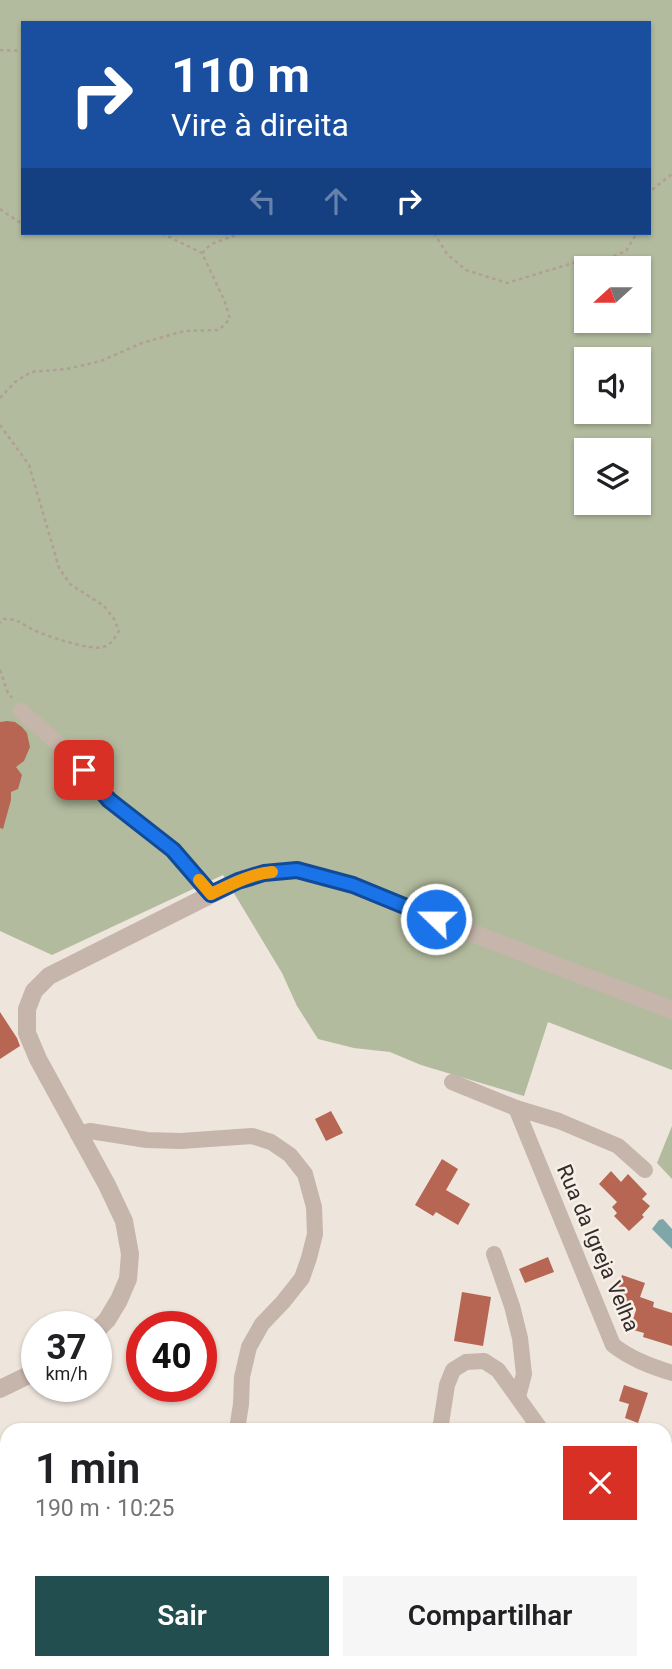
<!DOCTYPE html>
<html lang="pt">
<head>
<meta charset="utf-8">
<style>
	:root { --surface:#fff; --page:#f6f6f6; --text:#202124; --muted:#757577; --accent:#234e4f }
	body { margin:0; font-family:Roboto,sans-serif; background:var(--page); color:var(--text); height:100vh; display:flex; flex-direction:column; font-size:26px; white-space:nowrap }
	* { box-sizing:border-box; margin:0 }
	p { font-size:23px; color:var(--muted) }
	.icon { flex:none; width:38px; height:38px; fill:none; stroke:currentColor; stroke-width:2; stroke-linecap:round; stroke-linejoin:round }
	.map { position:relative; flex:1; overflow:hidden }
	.drawer { position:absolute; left:0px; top:1423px; width:672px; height:247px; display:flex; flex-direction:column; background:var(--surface); border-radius:21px 21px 0 0; box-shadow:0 2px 5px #0004 }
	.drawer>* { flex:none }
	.hud { position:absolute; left:21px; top:21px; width:630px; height:214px; border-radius:0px; box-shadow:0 2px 5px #0004; background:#1a4fa0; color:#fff; overflow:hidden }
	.needle { width:46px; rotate:249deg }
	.buttons { position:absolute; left:574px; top:256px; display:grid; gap:14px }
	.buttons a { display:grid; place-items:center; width:77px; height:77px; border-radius:0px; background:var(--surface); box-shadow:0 2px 5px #0004; font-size:35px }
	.speed { position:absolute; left:21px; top:1311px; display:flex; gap:14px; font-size:35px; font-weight:700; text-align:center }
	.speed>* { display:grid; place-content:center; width:91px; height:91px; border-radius:50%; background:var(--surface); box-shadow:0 2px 5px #0004; line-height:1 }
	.speed small { font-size:18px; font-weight:400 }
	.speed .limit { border:10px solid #d22; background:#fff; color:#111 }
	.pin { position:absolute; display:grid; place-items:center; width:60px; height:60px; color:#fff; margin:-30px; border-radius:14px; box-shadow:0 4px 10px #0006 }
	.me { position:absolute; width:77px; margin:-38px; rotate:292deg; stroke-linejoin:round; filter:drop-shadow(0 0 5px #0008) }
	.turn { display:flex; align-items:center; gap:24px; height:147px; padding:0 35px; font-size:32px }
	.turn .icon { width:91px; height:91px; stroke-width:2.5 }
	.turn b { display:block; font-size:49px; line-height:60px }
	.lanes { display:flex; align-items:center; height:66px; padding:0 35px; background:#0003; justify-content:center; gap:35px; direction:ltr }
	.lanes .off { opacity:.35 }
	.round { display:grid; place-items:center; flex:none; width:74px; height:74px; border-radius:0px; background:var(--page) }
	.summary { display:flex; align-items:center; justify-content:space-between; height:119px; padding:0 35px }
	h1 { font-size:42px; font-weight:600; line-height:52px }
	.cta { display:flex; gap:14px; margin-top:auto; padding:14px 35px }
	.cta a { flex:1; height:80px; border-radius:0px; background:var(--accent); color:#fff; font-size:28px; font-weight:600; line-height:80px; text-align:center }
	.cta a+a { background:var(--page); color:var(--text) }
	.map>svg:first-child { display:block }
</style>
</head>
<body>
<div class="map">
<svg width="672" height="1669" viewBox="0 0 672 1669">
	<rect width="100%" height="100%" fill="#eee5dc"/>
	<g fill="#b3bb9e" fill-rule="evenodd">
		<path d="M0,0H672V1070L548,1022L524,1096L421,1065L390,1052L354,1048L318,1039L297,1006L282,973L223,875L52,955L0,931ZM23,23H649V233H23ZM586,268H639V320H586ZM586,359H639V411H586ZM586,450H639V502H586Z"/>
		<path d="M672,1126V1179L657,1163Z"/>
	</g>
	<path fill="#7fa7a8" d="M663,1219L672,1229V1249L652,1229L659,1220Z"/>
	<g fill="#b66652">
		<path d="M7,721L15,722L22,727L27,733L30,747L24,761L16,767L22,775L18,789L11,792V800L3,829L0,828V722Z"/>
		<path d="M0,1012L17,1038L20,1046L0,1059Z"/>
		<path d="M331,1111L343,1133L326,1141L315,1119Z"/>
		<path d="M442,1159L458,1169L446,1190L470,1204L458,1225L436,1212L433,1216L415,1205Z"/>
		<path d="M611,1171L621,1182L628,1174L647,1194L642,1199L650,1206L642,1215L644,1217L629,1231L614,1216L617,1213L612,1207L617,1202L599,1184Z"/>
		<path d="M548,1257L554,1272L525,1283L519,1269Z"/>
		<path d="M622,1275L645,1283L640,1297L654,1302L653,1307L672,1313V1346L643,1337L644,1333L630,1329L636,1310L619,1304L623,1289L618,1288Z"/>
		<path d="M462,1292L491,1297L483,1346L454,1341Z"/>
		<path d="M624,1385L648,1393L638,1423L625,1418L629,1404L619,1401Z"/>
	</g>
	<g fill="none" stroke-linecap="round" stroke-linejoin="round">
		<g stroke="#b09f94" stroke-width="2.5" stroke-dasharray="3.5 3.5" stroke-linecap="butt">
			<path d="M0,50L23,51"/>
			<path d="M649,196L653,189L672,174"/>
			<path d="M0,209L19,222H23"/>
			<path d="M434,233L447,254L466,270L507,283L583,260H604L626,251L637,233"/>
			<path d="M202,253L211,244L242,233"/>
			<path d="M0,398L15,382L31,372L67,369L101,361L142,343L184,331L219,330L230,319L225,302L202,253L161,233"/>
			<path d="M0,425L29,465L59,568L70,584L104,606L114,619L119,631C115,638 111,645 103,647C91,651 46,636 34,630C19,623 20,619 3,619L0,623"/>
			<path d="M0,670L8,693L12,698"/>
		</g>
		<g stroke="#c5b5aa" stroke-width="16">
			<path d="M21,711L71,755L109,800L173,850L211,894"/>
			<path d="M452,1082L516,1108L559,1121L618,1146L645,1170"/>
			<path d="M516,1108L613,1345C631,1359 650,1366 672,1373"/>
			<path d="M78,1134L90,1131L147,1140L181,1141L252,1136L271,1142L290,1155L305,1174L314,1207L315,1234L309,1258L302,1278L283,1302L262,1324L249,1347L242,1377L241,1404L237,1430"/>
			<path d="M494,1254L512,1306L520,1338L524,1374L518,1397"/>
			<path d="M440,1430L447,1385L453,1370L466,1362L484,1361L498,1370L541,1430"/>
			<path d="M665,1446L672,1449"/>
			<path d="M0,1518L4,1573L7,1584"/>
			<path d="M3,1614L7,1601"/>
			<path d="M77,1669L88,1662"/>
			<path d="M251,1669L252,1662"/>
			<path d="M394,1669L398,1662"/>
			<path d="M579,1669L580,1662"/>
		</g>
		<g stroke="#c5b5aa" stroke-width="18">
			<path d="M96,1331L107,1320L119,1300L128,1279L130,1254L124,1221L107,1185L38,1059L27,1033V1009L34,991L49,976L238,881L264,872L297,870L353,885L412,910L672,1010"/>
			<path d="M0,1389L37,1371"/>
		</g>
	</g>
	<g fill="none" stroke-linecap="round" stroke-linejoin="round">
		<defs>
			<path id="route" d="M84,770L109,800L173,850L211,894L238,881L264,873L297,870L353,885L436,919"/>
		</defs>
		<use href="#route" stroke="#114b97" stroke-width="18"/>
		<use href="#route" stroke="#1a73e8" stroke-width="12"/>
		<path stroke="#f59e0b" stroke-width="12" d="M199,880L211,894C230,885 250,874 272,872"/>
	</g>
	<g text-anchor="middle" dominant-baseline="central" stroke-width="5" stroke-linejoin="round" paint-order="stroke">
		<g font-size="21" fill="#332b28" stroke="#f7efe8">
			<text transform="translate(598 1248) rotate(67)">Rua da Igreja Velha</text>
		</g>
	</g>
</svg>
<div class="buttons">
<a><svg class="needle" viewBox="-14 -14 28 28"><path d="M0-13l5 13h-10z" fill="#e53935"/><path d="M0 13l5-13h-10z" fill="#757577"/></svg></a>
<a><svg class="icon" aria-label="sound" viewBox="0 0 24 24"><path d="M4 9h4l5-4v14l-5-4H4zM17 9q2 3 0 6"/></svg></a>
<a><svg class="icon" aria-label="layers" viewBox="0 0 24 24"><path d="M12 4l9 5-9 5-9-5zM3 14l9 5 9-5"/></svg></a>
</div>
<div class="speed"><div>37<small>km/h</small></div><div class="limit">40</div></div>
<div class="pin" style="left:84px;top:770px;background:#d93025"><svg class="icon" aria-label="arrive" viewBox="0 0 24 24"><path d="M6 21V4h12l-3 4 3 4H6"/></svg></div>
<svg class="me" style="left:436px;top:919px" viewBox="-20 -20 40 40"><circle r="17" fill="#1a73e8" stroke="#fff" stroke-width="3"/><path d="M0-11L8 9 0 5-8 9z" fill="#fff"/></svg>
<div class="hud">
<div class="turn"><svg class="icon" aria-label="right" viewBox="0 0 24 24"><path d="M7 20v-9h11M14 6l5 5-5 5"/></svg><div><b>110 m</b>Vire à direita</div></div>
<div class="lanes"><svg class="icon off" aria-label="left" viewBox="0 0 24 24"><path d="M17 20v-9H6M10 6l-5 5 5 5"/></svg><svg class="icon off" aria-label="ahead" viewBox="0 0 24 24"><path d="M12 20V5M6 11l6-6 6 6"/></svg><svg class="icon" aria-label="right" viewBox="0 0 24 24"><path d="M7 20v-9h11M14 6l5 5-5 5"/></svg></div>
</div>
<section class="drawer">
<div class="summary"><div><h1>1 min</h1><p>190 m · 10:25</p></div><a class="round" style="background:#d93025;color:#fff"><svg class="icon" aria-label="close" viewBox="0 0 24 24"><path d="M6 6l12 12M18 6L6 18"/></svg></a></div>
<div class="cta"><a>Sair</a><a>Compartilhar</a></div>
</section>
</div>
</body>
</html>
